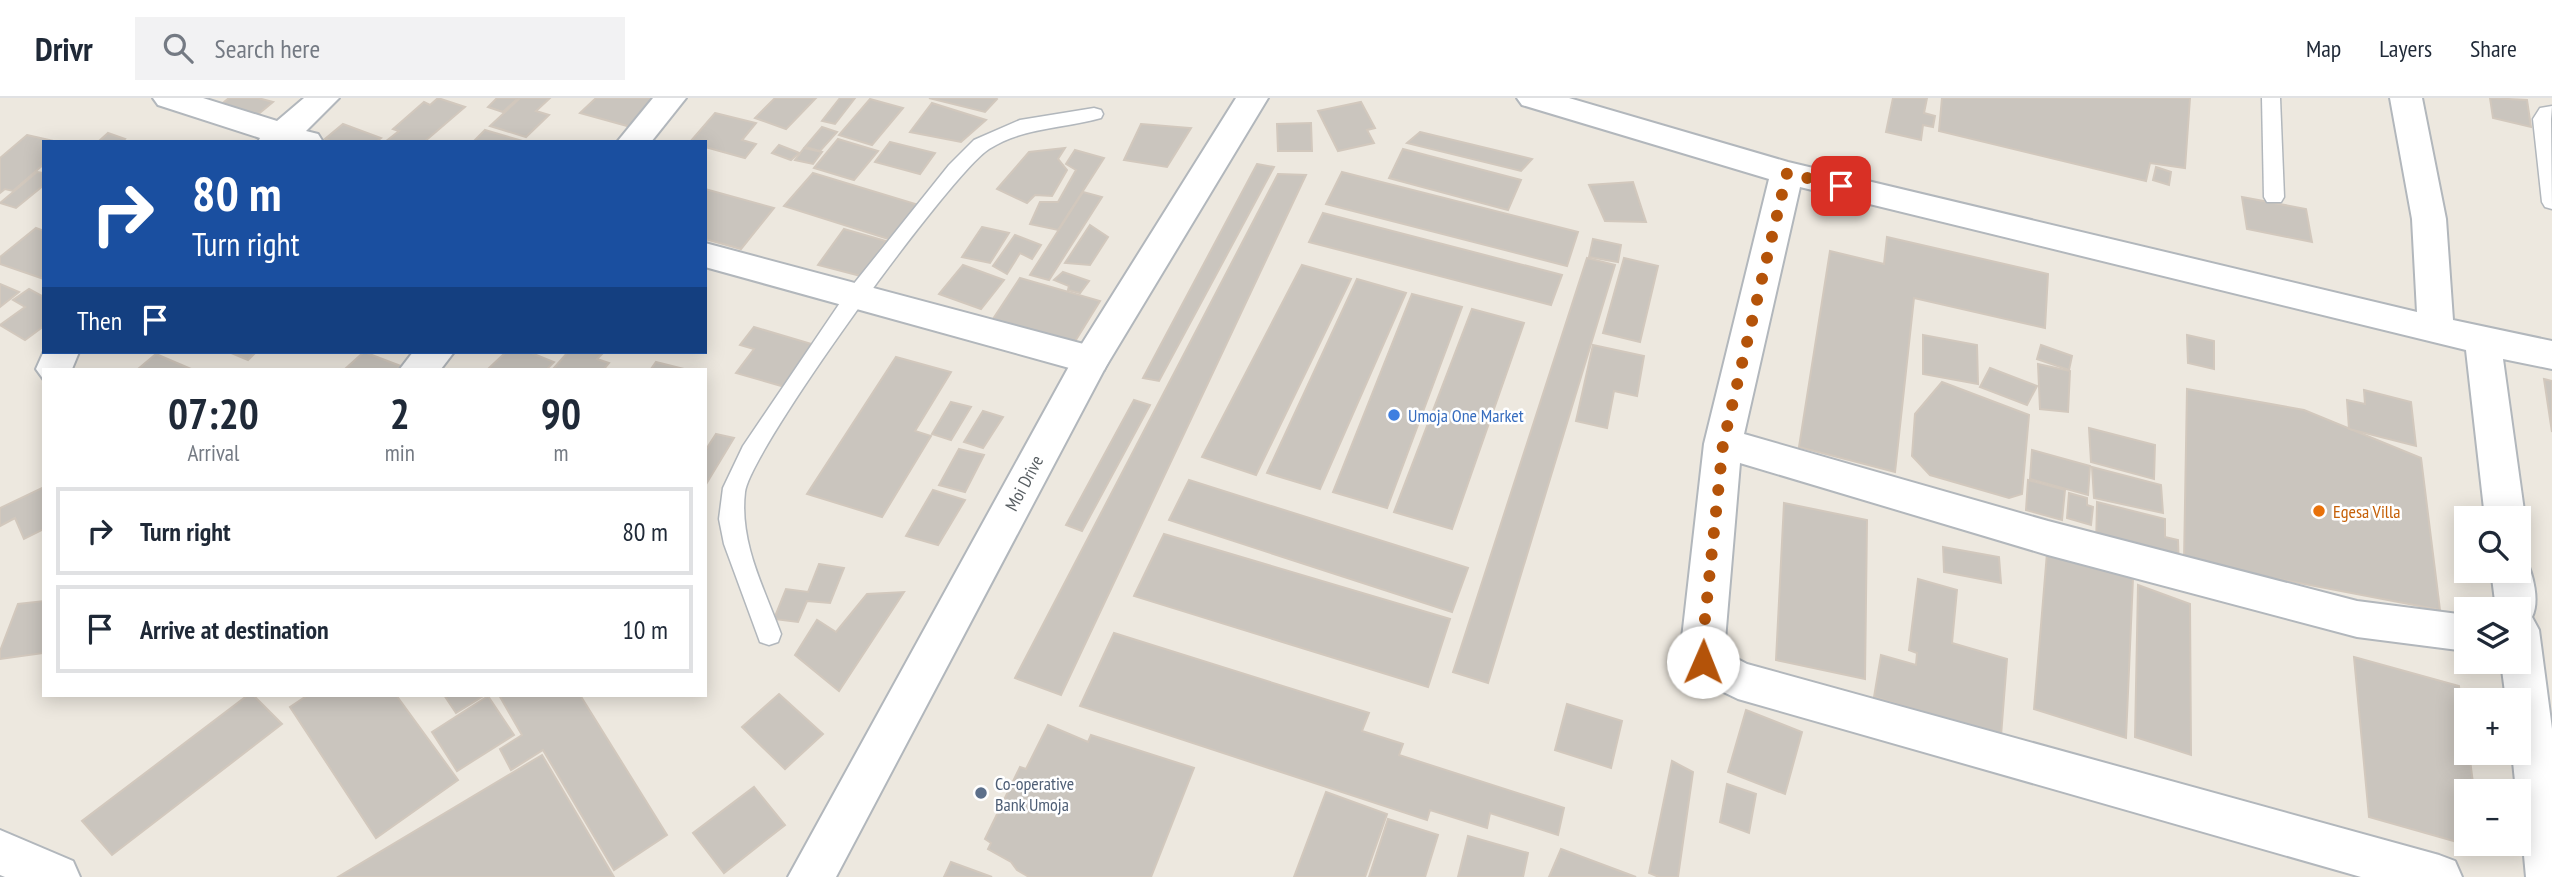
<!DOCTYPE html>
<html lang="en">
<head>
<meta charset="utf-8">
<style>
	:root { --surface:#fff; --page:#f2f2f3; --text:#1f2937; --muted:#747a83; --line:#e0e1e3 }
	body { margin:0; font-family:"PT Sans Narrow",sans-serif; background:var(--page); color:var(--text); height:100vh; display:flex; flex-direction:column; font-size:26px; white-space:nowrap }
	* { box-sizing:border-box; margin:0 }
	p { font-size:23px; color:var(--muted) }
	.icon { flex:none; width:38px; height:38px; fill:none; stroke:currentColor; stroke-width:2; stroke-linecap:round; stroke-linejoin:round }
	.map { position:relative; flex:1; overflow:hidden }
	.sheet { position:absolute; left:42px; top:270px; width:665px; height:329px; display:flex; flex-direction:column; background:var(--surface); border-radius:0px; box-shadow:0 4px 18px #0003 }
	.sheet>* { flex:none }
	.top-card { position:absolute; left:42px; top:42px; width:665px; height:214px; border-radius:0px; box-shadow:0 4px 18px #0003; background:#1a4fa0; color:#fff; overflow:hidden }
	.buttons { position:absolute; left:2454px; top:408px; display:grid; gap:14px }
	.buttons a { display:grid; place-items:center; width:77px; height:77px; border-radius:0px; background:var(--surface); box-shadow:0 4px 18px #0003; font-size:35px }
	.pin { position:absolute; display:grid; place-items:center; width:60px; height:60px; color:#fff; margin:-30px; border-radius:14px; box-shadow:0 4px 10px #0006 }
	.me { position:absolute; width:77px; margin:-38px; rotate:1deg; stroke-linejoin:round; filter:drop-shadow(0 0 5px #0008) }
	.turn { display:flex; align-items:center; gap:24px; height:147px; padding:0 35px; font-size:32px }
	.turn .icon { width:91px; height:91px; stroke-width:2.5 }
	.turn b { display:block; font-size:49px; line-height:60px }
	.then { display:flex; align-items:center; height:66px; padding:0 35px; background:#0003; gap:14px; font-size:26px }
	.eta { display:flex; justify-content:space-evenly; align-items:center; height:119px; text-align:center }
	.eta b { font-size:42px; font-weight:700; line-height:49px }
	ul { padding:0; list-style:none }
	li { display:flex; align-items:center; gap:21px; height:88px; margin:0 14px 10px; padding:0 21px; border:4px solid var(--line); border-radius:0px }
	li div { flex:1 }
	li b { display:block; font-size:26px }
	li em { font-style:normal }
	header { display:flex; align-items:center; gap:42px; box-sizing:border-box; height:98px; padding:0 35px; background:var(--surface); border-bottom:2px solid var(--line) }
	header strong { font-size:33px }
	nav { display:flex; gap:38px; margin-inline-start:auto; font-size:24px }
	.search { width:490px; height:63px; background:var(--page); display:flex; align-items:center; gap:18px; box-sizing:border-box; padding:0 24px; border-radius:0px; color:var(--muted); font-size:26px }
	.map>svg:first-child { display:block }
</style>
</head>
<body>
<header>
<strong>Drivr</strong>
<div class="search"><svg class="icon" aria-label="search" viewBox="0 0 24 24"><circle cx="10" cy="10" r="6"/><path d="M15 15l6 6"/></svg>Search here</div>
<nav><a>Map</a><a>Layers</a><a>Share</a></nav>
</header>
<div class="map">
<svg width="2552" height="779" viewBox="0 0 2552 779">
	<rect width="100%" height="100%" fill="#ede8df"/>
	<g fill="#cac5be" stroke="#d2c8bd" stroke-width="2">
		<path d="M229,0H258L273,4L255,19L219,8Z"/>
		<path d="M438,0L465,9L424,44H385L399,33L393,31L424,4L430,7Z"/>
		<path d="M497,0H518L503,14L488,9Z"/>
		<path d="M520,0H550L536,13L549,17L526,39L490,28Z"/>
		<path d="M596,0H655L631,29L580,15Z"/>
		<path d="M775,0H816L786,31L755,20Z"/>
		<path d="M840,0H855L835,26L822,23Z"/>
		<path d="M929,0H996L997,1L985,14Z"/>
		<path d="M1893,0H1927L1924,15L1935,18L1933,29L1923,27L1921,42L1886,34Z"/>
		<path d="M1942,0H2190L2185,70L2150,65L2146,83L1939,33Z"/>
		<path d="M2490,0L2527,2L2531,29L2493,20Z"/>
		<path d="M870,1L903,10L872,47L839,37Z"/>
		<path d="M1361,4L1375,30L1367,32L1374,45L1338,53L1318,13Z"/>
		<path d="M932,5L986,22L961,44L910,34Z"/>
		<path d="M715,15L756,25L742,42L756,46L745,60L705,49V44H690Z"/>
		<path d="M1311,25L1312,53H1278L1277,26Z"/>
		<path d="M343,26L381,40L376,44H333L325,41Z"/>
		<path d="M1141,26L1191,30L1167,69L1124,62Z"/>
		<path d="M822,29L837,34L820,53L805,49Z"/>
		<path d="M485,32L526,44H473Z"/>
		<path d="M1420,34L1532,61L1521,73L1407,45Z"/>
		<path d="M108,35L125,41L122,44H98Z"/>
		<path d="M27,37L58,44H44V66L13,93L5,91L0,95V60Z"/>
		<path d="M838,41L878,53L854,82L814,70Z"/>
		<path d="M890,44L935,55L920,76L875,64Z"/>
		<path d="M779,47L797,54L799,55L791,62L772,55Z"/>
		<path d="M804,50L822,54L813,66L795,62Z"/>
		<path d="M1065,50L1058,61L1067,72L1052,98L1035,97L1027,105L997,91L1029,54Z"/>
		<path d="M1403,51L1521,82L1508,112L1389,80Z"/>
		<path d="M1075,52L1104,60L1058,132L1030,126L1040,104H1058L1076,72L1066,66Z"/>
		<path d="M1257,66L1274,69L1159,283L1143,280Z"/>
		<path d="M2156,69L2171,74L2169,87L2153,82Z"/>
		<path d="M37,74L44,75V87L16,110L0,105Z"/>
		<path d="M1342,74L1578,134L1567,168L1326,106Z"/>
		<path d="M813,75L922,108L895,143L784,108Z"/>
		<path d="M1278,76L1306,77L1061,597L1015,580Z"/>
		<path d="M1633,84L1646,124L1605,123L1589,87Z"/>
		<path d="M705,91L774,110L741,151L705,141Z"/>
		<path d="M1083,94L1102,99L1049,182L1030,177Z"/>
		<path d="M2242,99L2306,111L2312,144L2247,131Z"/>
		<path d="M1323,115L1562,177L1551,207L1309,144Z"/>
		<path d="M1090,127L1108,139L1090,167L1065,165Z"/>
		<path d="M982,129L1009,135L990,165L962,159Z"/>
		<path d="M36,130L44,133V181L0,166V159Z"/>
		<path d="M844,131L886,143L861,178L818,167Z"/>
		<path d="M1015,137L1041,147L1032,161L1020,155L1007,176L993,168Z"/>
		<path d="M1887,139L2048,176L2045,230L1914,200L1895,374L1799,349L1830,153L1884,166Z"/>
		<path d="M1593,141L1621,147L1618,164L1589,159Z"/>
		<path d="M1587,160L1615,167L1488,585L1453,574Z"/>
		<path d="M1624,160L1658,168L1640,244L1603,235Z"/>
		<path d="M963,167L1004,182L981,211L939,196Z"/>
		<path d="M1302,167L1351,181L1256,377L1202,359Z"/>
		<path d="M1063,174L1089,183L1080,195L1068,192L1069,188L1054,182Z"/>
		<path d="M1020,180L1100,203L1074,245L993,221Z"/>
		<path d="M1357,181L1406,195L1320,391L1267,375Z"/>
		<path d="M0,186L19,194L0,209Z"/>
		<path d="M29,191L44,199V228L25,242L0,227L25,209L13,202Z"/>
		<path d="M1412,196L1462,209L1387,410L1333,394Z"/>
		<path d="M1472,211L1524,225L1452,431L1394,414Z"/>
		<path d="M754,229L815,247L785,289L736,275L754,251L740,247Z"/>
		<path d="M1923,237L1977,247L1978,286L1923,276Z"/>
		<path d="M2187,237L2214,243V271L2188,265Z"/>
		<path d="M1593,247L1644,258L1637,298L1614,293L1607,330L1576,323Z"/>
		<path d="M2041,247L2072,258L2069,272L2037,261Z"/>
		<path d="M229,254H256L248,262Z"/>
		<path d="M364,254L401,268L397,271H345Z"/>
		<path d="M506,254H529L554,264L547,271H488Z"/>
		<path d="M568,254H604L597,261L609,265L604,271H553Z"/>
		<path d="M156,256L191,271H131H138Z"/>
		<path d="M896,259L951,274L915,333L931,338L882,419L807,396Z"/>
		<path d="M656,264L684,271H651Z"/>
		<path d="M2038,266L2070,273L2068,314L2040,311Z"/>
		<path d="M1990,270L2037,288L2027,307L1980,289Z"/>
		<path d="M2544,281L2552,283V334Z"/>
		<path d="M1942,284L2029,317L2022,396L2009,400L1930,377L1912,358L1915,316Z"/>
		<path d="M2187,291L2304,312L2421,360L2440,512L2184,463Z"/>
		<path d="M2364,292L2411,304L2416,348L2349,331L2347,302L2365,306Z"/>
		<path d="M1134,302L1150,307L1082,433L1066,427Z"/>
		<path d="M951,304L971,309L951,342L932,336Z"/>
		<path d="M983,313L1003,319L983,350L964,344Z"/>
		<path d="M2089,330L2155,347L2154,381L2091,364Z"/>
		<path d="M716,336L734,340L705,388V353Z"/>
		<path d="M959,351L984,357L965,394L939,387Z"/>
		<path d="M2032,352L2090,368L2088,397L2030,381Z"/>
		<path d="M2092,369L2161,387L2163,415L2094,400Z"/>
		<path d="M1189,382L1468,470L1452,514L1169,422Z"/>
		<path d="M2028,382L2065,392L2062,422L2026,412Z"/>
		<path d="M44,389V431L24,441L15,420L0,428V410Z"/>
		<path d="M933,392L965,402L938,447L906,438Z"/>
		<path d="M2069,395L2087,400V407L2093,409L2091,427L2067,420Z"/>
		<path d="M2097,404L2165,421V439L2178,442L2179,472L2096,450Z"/>
		<path d="M1784,405L1867,422L1865,581L1776,562Z"/>
		<path d="M1164,436L1450,521L1428,589L1134,498Z"/>
		<path d="M1943,449L1999,459L2001,485L1944,474Z"/>
		<path d="M2047,455L2133,480L2126,640L2034,611Z"/>
		<path d="M819,466L844,470L830,505L807,503L798,524L774,521L786,491L808,494Z"/>
		<path d="M1918,481L1957,492L1952,545L2007,561L2001,638L1874,599L1881,557L1916,567L1917,555L1909,552Z"/>
		<path d="M2138,487L2190,506L2191,657L2135,639Z"/>
		<path d="M904,494L839,593L795,557L817,522L836,534L867,496Z"/>
		<path d="M44,503V555L0,561V553L18,506Z"/>
		<path d="M1114,535L1369,615L1362,633L1403,646L1399,657L1564,710L1558,737L1490,715L1487,730L1430,712L1427,722L1080,608Z"/>
		<path d="M2354,559L2459,588L2466,654H2469L2474,693H2466V746H2481L2482,751L2369,719Z"/>
		<path d="M779,596L823,636L785,671L742,629Z"/>
		<path d="M248,597H253L282,626L112,757L82,723Z"/>
		<path d="M308,597H396L458,682L376,740L290,609Z"/>
		<path d="M444,597H485L456,615Z"/>
		<path d="M499,597H580L667,737L614,772L543,652L511,672L500,651L522,637Z"/>
		<path d="M488,598L514,637L457,673L432,634Z"/>
		<path d="M1567,606L1622,623L1611,670L1555,652Z"/>
		<path d="M1746,612L1802,634L1785,696L1728,674Z"/>
		<path d="M1048,627L1088,644L1091,637L1194,670L1151,779H1029L1017,772L1011,764L988,751L991,745L985,741L1020,669L1026,671Z"/>
		<path d="M542,657L614,779H338Z"/>
		<path d="M1672,663L1693,674L1678,779H1659L1649,775Z"/>
		<path d="M1727,686L1756,696L1749,735L1720,724Z"/>
		<path d="M754,689L785,727L724,775L693,735Z"/>
		<path d="M1326,694L1387,716L1365,779H1294Z"/>
		<path d="M1388,721L1438,737L1425,779H1369Z"/>
		<path d="M1468,738L1528,755L1523,779H1458Z"/>
		<path d="M1561,751L1636,779H1549Z"/>
		<path d="M951,764L992,779H944Z"/>
	</g>
	<g fill="none" stroke-linecap="round" stroke-linejoin="round">
		<defs>
			<g id="service">
				<path d="M2262,0H2280L2284,99L2281,104H2267L2264,99Z"/>
				<path d="M2552,8L2551,21L2552,111L2545,109L2542,104L2533,21L2540,10Z"/>
				<path d="M1094,10L1101,12L1103,16L1101,20C1062,31 1024,29 989,51C950,76 750,352 745,394C739,444 764,490 781,536L778,544L769,547L760,544L724,446L719,421L723,390L743,348L848,193L949,67L974,42L1020,22Z"/>
			</g>
			<g id="minor">
				<path d="M153,0H203L277,23L304,0H339L306,33L318,36L323,44H258L260,40L158,7Z"/>
				<path d="M653,0H686L651,44H617Z"/>
				<path d="M1517,0H1569L1788,64L2417,214L2412,121L2390,0H2422L2446,121L2453,222L2552,243V271L2503,261L2525,420L2519,431L2518,420H2485L2466,252L1800,89L1744,336L2048,423L2357,503L2466,517V553L2357,539L2048,457L1740,365L1724,554L1747,566L2439,757L2455,763L2462,779H2361L1738,601L1688,577L1682,564V540L1704,346L1769,81L1522,7Z"/>
				<path d="M705,145L1091,248L1104,252L1109,262L1104,272L1091,276L705,169Z"/>
				<path d="M44,253V254H79L72,271H44V282L36,271Z"/>
				<path d="M413,254H454L441,271H400Z"/>
				<path d="M2518,457L2525,460C2533,476 2540,503 2532,519L2539,532L2552,631V779H2526L2518,693H2516L2512,654H2518V602H2506L2501,564H2518V511H2496L2491,472H2518Z"/>
			</g>
			<g id="tertiary">
				<path d="M1236,0H1268L1105,270L836,779H788L1078,252Z"/>
				<path d="M0,732L73,763L80,779H5L0,777Z"/>
			</g>
		</defs>
		<use href="#service" stroke="#b2b7bc" stroke-width="3"/>
		<use href="#minor" stroke="#b2b7bc" stroke-width="4"/>
		<use href="#tertiary" stroke="#b2b7bc" stroke-width="4"/>
		<use href="#service" fill="#fff" fill-rule="evenodd"/>
		<use href="#minor" fill="#fff" fill-rule="evenodd"/>
		<use href="#tertiary" fill="#fff" fill-rule="evenodd"/>
	</g>
	<g fill="none" stroke-linecap="round" stroke-linejoin="round">
		<path stroke="#b45309" stroke-width="12" stroke-dasharray="0 21.6" d="M1703,564V540L1723,346L1787,75L1841,88"/>
	</g>
	<circle fill="#3f7fe0" stroke="#fff" stroke-width="2.5" cx="1394" cy="317" r="7"/>
	<circle fill="#e8710a" stroke="#fff" stroke-width="2.5" cx="2319" cy="413" r="7"/>
	<circle fill="#5c6f8a" stroke="#fff" stroke-width="2.5" cx="981" cy="695" r="7"/>
	<g text-anchor="middle" dominant-baseline="central" stroke-width="5" stroke-linejoin="round" paint-order="stroke">
		<g font-size="18" fill="#366cbe" stroke="#fff" text-anchor="start">
			<text x="1408" y="317">Umoja One Market</text>
		</g>
		<g font-size="18" fill="#585e62" stroke="#fff">
			<text transform="translate(1024 385) rotate(-62)">Moi Drive</text>
		</g>
		<g font-size="18" fill="#c56008" stroke="#fff" text-anchor="start">
			<text x="2333" y="413">Egesa Villa</text>
		</g>
		<g font-size="18" fill="#4e5e75" stroke="#fff" text-anchor="start">
			<text x="995" y="685">Co-operative<tspan x="995" dy="21">Bank Umoja</tspan></text>
		</g>
	</g>
</svg>
<div class="buttons">
<a><svg class="icon" aria-label="search" viewBox="0 0 24 24"><circle cx="10" cy="10" r="6"/><path d="M15 15l6 6"/></svg></a>
<a><svg class="icon" aria-label="layers" viewBox="0 0 24 24"><path d="M12 4l9 5-9 5-9-5zM3 14l9 5 9-5"/></svg></a>
<a>+</a>
<a>−</a>
</div>
<div class="pin" style="left:1841px;top:88px;background:#d93025"><svg class="icon" aria-label="arrive" viewBox="0 0 24 24"><path d="M6 21V4h12l-3 4 3 4H6"/></svg></div>
<svg class="me" style="left:1703px;top:564px" viewBox="-20 -20 40 40"><circle r="19" fill="#fff"/><path d="M0-13L10 11 0 6-10 11z" fill="#b45309"/></svg>
<div class="top-card">
<div class="turn"><svg class="icon" aria-label="right" viewBox="0 0 24 24"><path d="M7 20v-9h11M14 6l5 5-5 5"/></svg><div><b>80 m</b>Turn right</div></div>
<div class="then">Then<svg class="icon" aria-label="arrive" viewBox="0 0 24 24"><path d="M6 21V4h12l-3 4 3 4H6"/></svg></div>
</div>
<section class="sheet">
<div class="eta">
<div><b>07:20</b><p>Arrival</p></div>
<div><b>2</b><p>min</p></div>
<div><b>90</b><p>m</p></div>
</div>
<ul>
<li><svg class="icon" aria-label="right" viewBox="0 0 24 24"><path d="M7 20v-9h11M14 6l5 5-5 5"/></svg><div><b>Turn right</b></div><em>80 m</em></li>
<li><svg class="icon" aria-label="arrive" viewBox="0 0 24 24"><path d="M6 21V4h12l-3 4 3 4H6"/></svg><div><b>Arrive at destination</b></div><em>10 m</em></li>
</ul>
</section>
</div>
</body>
</html>
